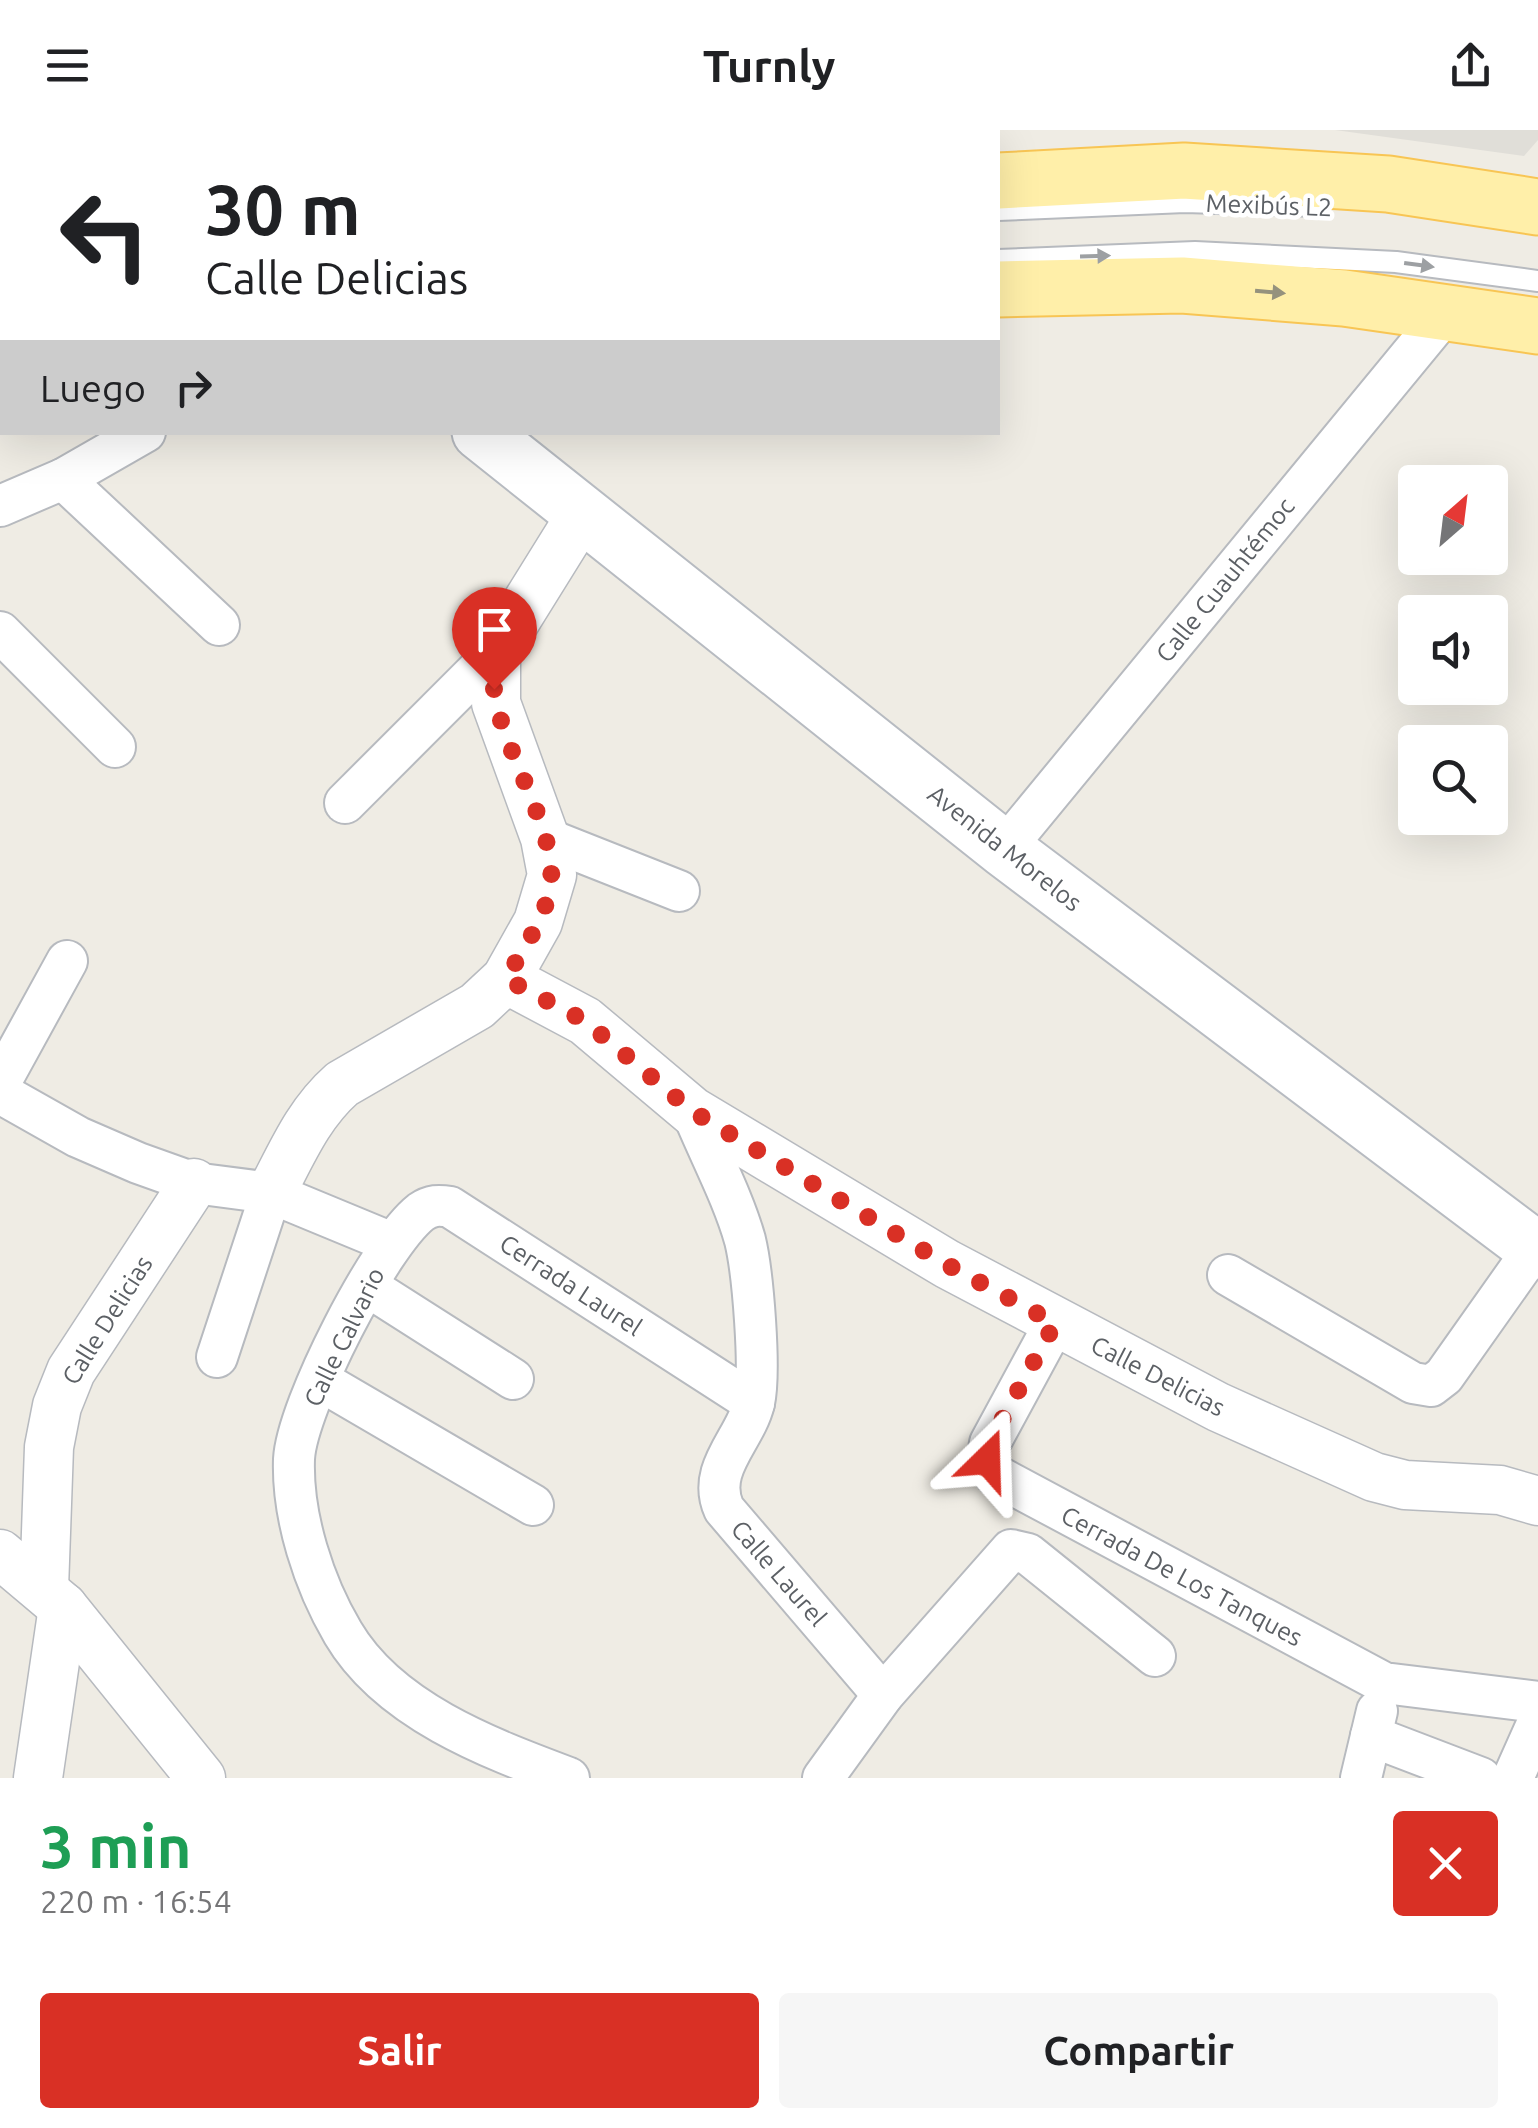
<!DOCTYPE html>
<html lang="es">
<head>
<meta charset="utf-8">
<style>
	:root { --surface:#fff; --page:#f6f6f6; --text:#202124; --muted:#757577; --accent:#d93025 }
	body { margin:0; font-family:Ubuntu,sans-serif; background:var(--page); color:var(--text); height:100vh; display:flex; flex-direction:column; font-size:38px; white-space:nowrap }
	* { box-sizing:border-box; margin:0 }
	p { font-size:32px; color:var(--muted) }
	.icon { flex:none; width:55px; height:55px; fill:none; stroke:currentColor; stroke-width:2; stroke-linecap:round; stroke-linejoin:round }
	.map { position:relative; height:1648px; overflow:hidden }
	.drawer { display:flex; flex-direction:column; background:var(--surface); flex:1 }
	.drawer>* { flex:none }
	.banner { position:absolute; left:0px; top:0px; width:1000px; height:305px; box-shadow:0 10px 40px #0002; background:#fff; color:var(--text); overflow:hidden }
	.needle { width:65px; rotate:28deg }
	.tools { position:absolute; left:1398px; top:335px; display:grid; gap:20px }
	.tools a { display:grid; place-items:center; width:110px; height:110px; border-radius:10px; background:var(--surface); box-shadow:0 10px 40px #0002; font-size:50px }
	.pin { position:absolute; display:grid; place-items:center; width:85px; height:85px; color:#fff; margin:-102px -42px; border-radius:50% 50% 50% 0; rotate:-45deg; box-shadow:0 0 10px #0007 }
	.pin .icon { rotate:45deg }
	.me { position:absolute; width:110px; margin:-55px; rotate:22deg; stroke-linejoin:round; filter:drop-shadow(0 0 8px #0008) }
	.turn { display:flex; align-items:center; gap:35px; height:210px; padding:0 40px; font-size:45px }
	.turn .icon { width:130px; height:130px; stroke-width:2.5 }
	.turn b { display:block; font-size:70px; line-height:85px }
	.then { display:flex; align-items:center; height:95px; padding:0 40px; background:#0003; gap:20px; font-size:38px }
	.round { display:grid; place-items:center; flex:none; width:105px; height:105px; border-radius:10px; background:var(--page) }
	.headline { display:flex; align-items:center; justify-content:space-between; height:170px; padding:0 40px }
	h1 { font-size:60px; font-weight:700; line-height:75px; color:#1e9e55 }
	.primary-button { display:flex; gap:20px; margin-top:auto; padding:20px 40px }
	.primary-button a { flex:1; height:115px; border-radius:10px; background:var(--accent); color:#fff; font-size:40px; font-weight:700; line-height:115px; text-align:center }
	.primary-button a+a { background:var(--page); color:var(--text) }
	header { display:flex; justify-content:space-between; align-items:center; height:130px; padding:0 40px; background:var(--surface); font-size:45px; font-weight:700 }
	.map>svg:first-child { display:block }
</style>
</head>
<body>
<header><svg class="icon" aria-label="menu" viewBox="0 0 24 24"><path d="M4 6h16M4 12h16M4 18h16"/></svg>Turnly<svg class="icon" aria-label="share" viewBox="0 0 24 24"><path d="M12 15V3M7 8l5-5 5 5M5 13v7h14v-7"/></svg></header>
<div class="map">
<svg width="1538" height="1648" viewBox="0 0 1538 1648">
	<rect width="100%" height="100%" fill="#efece4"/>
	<path fill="#e0ded8" d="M1335,0H1538V10L1524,26Z"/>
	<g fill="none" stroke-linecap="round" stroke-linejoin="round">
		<defs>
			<g id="service">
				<path d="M998,80L1185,72L1315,76"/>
				<path d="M0,117H2"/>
				<path d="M998,130L1195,122L1396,132L1538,151"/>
			</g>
			<g id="minor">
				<path d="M507,2L509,0"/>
				<path d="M826,2L828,0"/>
				<path d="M63,349L219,495"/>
				<path d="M0,376L63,349L145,302"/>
				<path d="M0,502L115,617"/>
				<path d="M345,673L496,522"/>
				<path d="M545,708L679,761"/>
				<path d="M1004,719L1447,181"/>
				<path d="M0,953L67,831"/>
				<path d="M0,963L78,1007L138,1033L194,1053L271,1063L392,1113"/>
				<path d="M692,981C709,1023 733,1067 745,1110C753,1143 761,1241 754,1273C745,1310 706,1339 724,1379L883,1565"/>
				<path d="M1228,1145L1413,1253L1431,1256L1444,1246L1538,1113"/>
				<path d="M367,1156L513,1249"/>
				<path d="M1055,1193L990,1313L987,1330L995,1345L1384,1553L1538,1572"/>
				<path d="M217,1227L271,1063"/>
				<path d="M319,1250L533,1375"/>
				<path d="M1371,1606L1481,1648"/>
				<path d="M569,1648C489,1618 389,1581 343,1503C314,1454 292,1387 294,1329C297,1276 379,1115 421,1082C431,1075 439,1075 450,1077L754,1273"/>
				<path d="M823,1648L883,1565L1011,1420L1028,1424L1155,1526"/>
				<path d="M1361,1648L1377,1581"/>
				<path d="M1513,1648L1538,1592"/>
			</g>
			<g id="tertiary">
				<path d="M506,849L585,891L692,981L947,1134L1218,1277L1374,1347L1405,1355L1500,1360L1538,1371"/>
				<path d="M271,1063C292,1023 308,984 342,954L477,876L506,849L538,792L552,745L545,708L496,573V522L583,382"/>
				<path d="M0,1424L63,1477L201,1648"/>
				<path d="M44,1459L49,1317L57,1276L71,1241L194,1053"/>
				<path d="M38,1648L63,1477"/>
			</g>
			<path id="secondary" d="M480,302L1004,719L1538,1121"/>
			<g id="primary">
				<path d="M998,51L1184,41L1388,54L1538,77"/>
				<path d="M0,88H2"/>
				<path d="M998,159L1182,155L1344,168L1538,196"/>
				<path d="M0,190H2"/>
			</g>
		</defs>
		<use href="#service" stroke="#b7babf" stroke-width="24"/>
		<use href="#minor" stroke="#b7babf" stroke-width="44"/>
		<use href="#tertiary" stroke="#b7babf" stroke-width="51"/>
		<use href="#secondary" stroke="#b7bbc1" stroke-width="59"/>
		<use href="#primary" stroke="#f8c554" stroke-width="59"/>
		<use href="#service" stroke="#fff" stroke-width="20"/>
		<use href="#minor" stroke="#fff" stroke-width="40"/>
		<use href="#tertiary" stroke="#fff" stroke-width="48"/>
		<use href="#secondary" stroke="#fff" stroke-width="55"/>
		<use href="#primary" stroke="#ffefa9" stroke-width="55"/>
	</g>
	<defs><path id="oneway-solid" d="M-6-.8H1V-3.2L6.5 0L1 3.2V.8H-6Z" transform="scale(2.5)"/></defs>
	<g fill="#9da0a3">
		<use href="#oneway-solid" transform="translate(1095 126) rotate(-2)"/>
		<use href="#oneway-solid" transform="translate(1419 135) rotate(8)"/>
	</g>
	<use fill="#95927d" href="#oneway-solid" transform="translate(1270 162) rotate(5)"/>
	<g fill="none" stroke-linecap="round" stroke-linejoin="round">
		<path stroke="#d93025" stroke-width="18" stroke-dasharray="0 32.4" d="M494,559C500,618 561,705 550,758C544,791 522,820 506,849L585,891L692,981L946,1134L1055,1193L990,1312L987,1330"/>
	</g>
	<g text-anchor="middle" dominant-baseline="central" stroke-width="9" stroke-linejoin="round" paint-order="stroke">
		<g font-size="25" fill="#5c6065" stroke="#fff">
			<text transform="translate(1269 75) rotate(2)">Mexibús L2</text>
			<text transform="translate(1225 450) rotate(-51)">Calle Cuauhtémoc</text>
			<text transform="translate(1005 718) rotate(38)">Avenida Morelos</text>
			<text transform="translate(571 1155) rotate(33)">Cerrada Laurel</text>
			<text transform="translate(107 1190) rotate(-58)">Calle Delicias</text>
			<text transform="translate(344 1207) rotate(-64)">Calle Calvario</text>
			<text transform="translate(1158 1246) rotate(27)">Calle Delicias</text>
			<text transform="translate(779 1443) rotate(49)">Calle Laurel</text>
			<text transform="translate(1182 1446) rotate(28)">Cerrada De Los Tanques</text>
		</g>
	</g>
</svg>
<div class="tools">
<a><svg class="needle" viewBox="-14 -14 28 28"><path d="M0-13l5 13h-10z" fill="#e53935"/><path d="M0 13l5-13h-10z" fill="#757577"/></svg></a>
<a><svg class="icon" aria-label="sound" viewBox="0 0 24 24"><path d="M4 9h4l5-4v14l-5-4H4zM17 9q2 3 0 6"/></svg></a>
<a><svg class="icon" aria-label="search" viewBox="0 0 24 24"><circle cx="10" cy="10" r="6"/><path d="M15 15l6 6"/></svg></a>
</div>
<div class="pin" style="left:494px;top:559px;background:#d93025"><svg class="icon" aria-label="arrive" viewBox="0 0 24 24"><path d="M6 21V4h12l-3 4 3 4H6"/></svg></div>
<svg class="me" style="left:987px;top:1330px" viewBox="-20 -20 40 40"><path d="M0-17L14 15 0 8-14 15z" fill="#d93025" stroke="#fff" stroke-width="4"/></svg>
<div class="banner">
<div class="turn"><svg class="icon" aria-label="left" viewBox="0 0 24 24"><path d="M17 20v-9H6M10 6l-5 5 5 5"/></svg><div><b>30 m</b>Calle Delicias</div></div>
<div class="then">Luego<svg class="icon" aria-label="right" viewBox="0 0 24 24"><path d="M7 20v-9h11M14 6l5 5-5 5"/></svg></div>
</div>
</div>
<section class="drawer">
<div class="headline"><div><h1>3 min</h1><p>220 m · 16:54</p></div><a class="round" style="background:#d93025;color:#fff"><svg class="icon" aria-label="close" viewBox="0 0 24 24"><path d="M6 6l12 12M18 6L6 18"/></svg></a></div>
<div class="primary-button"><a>Salir</a><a>Compartir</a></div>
</section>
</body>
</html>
